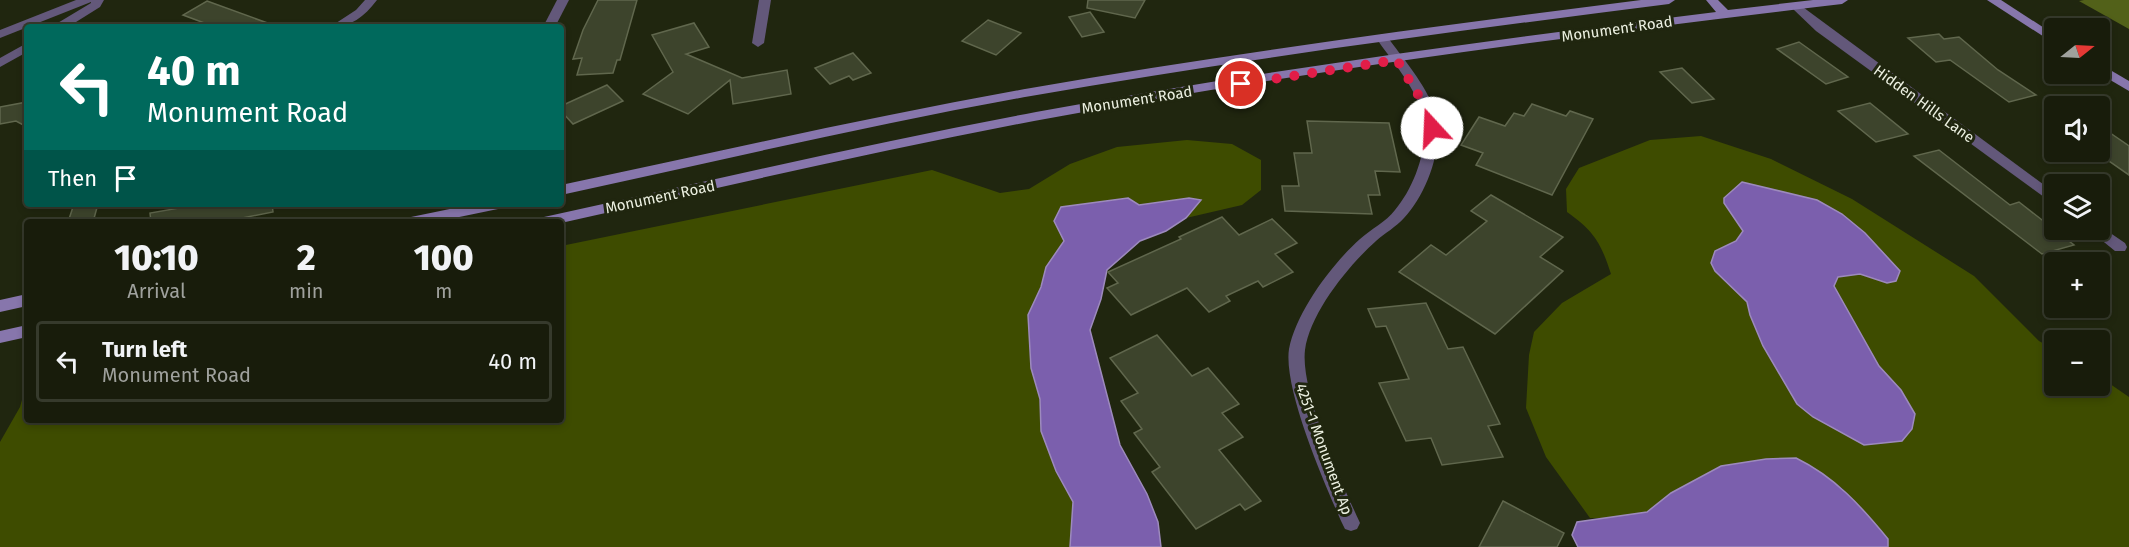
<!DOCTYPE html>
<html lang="en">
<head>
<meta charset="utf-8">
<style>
	:root { --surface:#181c0b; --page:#252919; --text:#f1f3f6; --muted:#9fa19d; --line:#363a2c }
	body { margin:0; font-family:"Fira Sans",sans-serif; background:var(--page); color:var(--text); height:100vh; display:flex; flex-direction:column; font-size:22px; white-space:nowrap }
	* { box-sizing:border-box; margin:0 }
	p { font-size:20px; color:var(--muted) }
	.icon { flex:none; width:33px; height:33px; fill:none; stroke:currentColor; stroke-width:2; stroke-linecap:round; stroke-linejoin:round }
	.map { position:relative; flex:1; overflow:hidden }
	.sheet { position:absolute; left:24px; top:219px; width:540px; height:204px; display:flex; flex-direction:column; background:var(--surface); border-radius:6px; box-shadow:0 3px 9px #0003,0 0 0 2px var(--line) }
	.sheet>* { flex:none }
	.top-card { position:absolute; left:24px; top:24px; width:540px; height:183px; border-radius:6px; box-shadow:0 3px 9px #0003,0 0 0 2px var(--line); background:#00695c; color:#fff; overflow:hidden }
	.needle { width:39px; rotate:72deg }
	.buttons { position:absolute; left:2044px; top:18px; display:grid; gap:12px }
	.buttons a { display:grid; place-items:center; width:66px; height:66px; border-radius:6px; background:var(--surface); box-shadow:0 3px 9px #0003,0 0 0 2px var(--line); font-size:30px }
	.pin { position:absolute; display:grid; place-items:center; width:51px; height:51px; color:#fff; margin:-26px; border:3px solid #fff; border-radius:50%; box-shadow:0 2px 6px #0007 }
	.me { position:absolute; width:66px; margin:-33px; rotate:340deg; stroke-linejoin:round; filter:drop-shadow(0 0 4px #0008) }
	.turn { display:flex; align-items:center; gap:21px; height:126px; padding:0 24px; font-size:27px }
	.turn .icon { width:78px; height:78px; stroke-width:2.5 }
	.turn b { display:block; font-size:42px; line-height:51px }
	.then { display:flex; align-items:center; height:57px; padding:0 24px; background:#0003; gap:12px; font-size:22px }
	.eta { display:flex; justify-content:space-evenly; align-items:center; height:102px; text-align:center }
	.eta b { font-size:36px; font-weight:800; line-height:42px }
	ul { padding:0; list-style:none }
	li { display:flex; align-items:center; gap:18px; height:81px; margin:0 12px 9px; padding:0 12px; border:3px solid var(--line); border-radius:6px }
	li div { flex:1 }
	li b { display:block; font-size:22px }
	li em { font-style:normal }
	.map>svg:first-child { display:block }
</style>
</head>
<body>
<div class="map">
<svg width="2129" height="547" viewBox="0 0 2129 547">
	<rect width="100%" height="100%" fill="#20260f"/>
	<g fill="#3e4c00">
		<path d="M1701,136L1771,159L1852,199L1974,276L2039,341L2055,350V386H2100V377L2129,397V547H1888V539L1842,488L1796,458L1766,459L1721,466L1671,493L1647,512L1616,518H1590L1546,457L1526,408L1529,355L1534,332L1562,303L1611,274C1601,243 1594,231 1567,212L1566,189L1579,168L1650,140Z"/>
		<path d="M1187,140L1232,144L1261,160V190L1242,205L1186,218L1200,200L1189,198L1139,205L1128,198L1083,204L1057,252L1046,267L1041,287L1028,315L1031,368L1040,399L1041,431L1056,471L1073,502L1070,547H0V442L20,407L27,382V420H561V246L932,170L1000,193L1029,189L1070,164L1117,147Z"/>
	</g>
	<path fill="#526119" d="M2084,0H2129V29L2079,1Z"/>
	<g fill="#7b5fad" stroke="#9d8abd" stroke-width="1.5">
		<path d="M1742,182L1817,200L1842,214L1865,233L1900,271L1896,281L1887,283L1860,274L1838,277L1834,286L1879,366L1901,390L1915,414L1912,429L1902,441L1864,445L1813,417L1797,404L1763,346L1750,315L1747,302L1715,271L1711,263L1715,251L1736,241L1743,231L1724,203V198Z"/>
		<path d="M1128,198L1139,205L1189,198L1201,200L1186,218L1166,231L1140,241L1107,270L1101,299L1090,330L1120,445L1147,494L1158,522L1161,547H1070L1073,502L1056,471L1041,431L1040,399L1031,368L1028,315L1041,287L1046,267L1064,241L1054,221L1061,207Z"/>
		<path d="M1796,458C1835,477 1861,506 1888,539V547H1578L1572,535L1577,522L1647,512L1671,493L1721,466L1766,459Z"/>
	</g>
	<g fill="#3d442c" stroke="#60674d" stroke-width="1.5">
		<path d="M598,0H637L620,60H617L613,73L577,75L582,58L573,59L583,30Z"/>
		<path d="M1088,0H1145L1135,18L1087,8Z"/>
		<path d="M207,1L273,25L272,27H215L183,15Z"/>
		<path d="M1090,12L1104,32L1082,37L1069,17Z"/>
		<path d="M988,20L1021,33L996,55L962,41Z"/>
		<path d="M694,23L709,47L686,54L742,78L787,70L791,94L733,104L730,80L688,114L643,94L673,72L652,35Z"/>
		<path d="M1939,34L1944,39L1959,37L1998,70L2036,95L2009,102L1950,60L1936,62L1908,38Z"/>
		<path d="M1799,42L1848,77L1826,84L1777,49Z"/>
		<path d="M853,53L871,73L853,80L849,76L830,84L815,68Z"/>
		<path d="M1682,68L1714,99L1692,103L1660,72Z"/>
		<path d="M607,85L623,101L573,124L561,111V106Z"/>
		<path d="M27,102V127L16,121L0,124V107Z"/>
		<path d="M1870,103L1908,134L1876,142L1838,111Z"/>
		<path d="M1532,104L1566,116L1570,111L1593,119L1552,195L1476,165L1483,153L1461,145L1479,117L1505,126L1514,113L1524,116Z"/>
		<path d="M1307,121L1389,123L1400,172L1375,171L1380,195H1368L1372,214L1285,211L1282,186H1299L1294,153H1312Z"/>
		<path d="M2100,126L2129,146V175L2096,152H2104L2100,149Z"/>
		<path d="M1939,150L2010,205L2019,202L2074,245L2042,254L1914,156Z"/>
		<path d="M1491,195L1563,237L1540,257L1563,271L1495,334L1399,272L1431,245L1446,255L1487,221L1471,211Z"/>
		<path d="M74,204H98L93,222H68Z"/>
		<path d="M202,204H272L273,212L222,222H151L150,213Z"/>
		<path d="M1222,217L1239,235L1272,219L1297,243L1275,254L1293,272L1263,287L1258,281L1226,296L1230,301L1209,312L1187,288L1131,315L1107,288L1118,283L1108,272L1181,239L1179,237Z"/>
		<path d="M1426,303L1448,349L1463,347L1500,424L1488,426L1503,457L1442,465L1431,438L1406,441L1379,383L1409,379L1386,326L1376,327L1368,309Z"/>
		<path d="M1157,335L1192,376L1208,368L1239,404L1222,413L1243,437L1219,450L1261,501L1245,510L1240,504L1196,529L1152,472L1160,467L1134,433L1142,429L1121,401L1138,393L1110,358Z"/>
		<path d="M1503,501L1564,533L1557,547H1479Z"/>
	</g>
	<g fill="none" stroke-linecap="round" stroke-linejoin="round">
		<g fill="#63587a" fill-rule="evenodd">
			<path d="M76,0H104L100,7L68,27H54L56,24L91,3V2L0,38V30Z"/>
			<path d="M365,0H377C364,17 351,27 330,27L356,10Z"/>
			<path d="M557,0H569L555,27H543Z"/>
			<path d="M759,0H771L764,43L758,47L752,43Z"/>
			<path d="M1796,2L2055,193V205L1816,31L1792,8L1790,6Z"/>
			<path d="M1382,34L1386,35C1403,59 1426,84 1435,112C1445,145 1427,194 1404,218C1396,227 1385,233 1376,241C1348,266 1310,313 1305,350C1300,391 1342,484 1360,523L1357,529L1351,531L1345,529L1342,523C1325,485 1283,389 1289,349C1296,312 1332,264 1360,239C1371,229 1386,222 1395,210C1415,187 1431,142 1422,112C1413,84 1392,61 1376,38Z"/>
			<path d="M27,43V52L0,67V58Z"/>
			<path d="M2100,226L2125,243L2127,247L2125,251H2115L2089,230H2100Z"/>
		</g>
		<g fill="#8776ac" fill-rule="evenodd">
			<path d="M1641,0H1675L1669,4C1456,31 1243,59 1031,96C874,124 717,161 561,195V185C717,152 873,116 1031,88C1233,53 1437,26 1641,0Z"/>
			<path d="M1706,0H1718L1728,10L1813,0H1848L1842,4C1572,36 1301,71 1034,121C875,151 718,188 561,223L537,222L544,217C708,181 871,143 1036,112C1261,71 1489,40 1716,12Z"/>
			<path d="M1987,0H2001L2055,35V44Z"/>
			<path d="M2100,64L2129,81V91L2100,74Z"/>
			<path d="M474,204H505L498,209L435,222H404L411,217Z"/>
			<path d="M27,294V306L0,312V300Z"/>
			<path d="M27,325V337L0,343V331Z"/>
		</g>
	</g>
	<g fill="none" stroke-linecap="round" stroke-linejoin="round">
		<path stroke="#e11d48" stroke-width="10" stroke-dasharray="0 18" d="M1241,84L1397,60L1428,111L1432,128"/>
	</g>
	<g text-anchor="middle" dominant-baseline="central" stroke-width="6" stroke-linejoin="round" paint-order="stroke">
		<g font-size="15" fill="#ecf0e1" stroke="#20260f">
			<text transform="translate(1617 29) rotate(-8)">Monument Road</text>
			<text transform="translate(1137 100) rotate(-9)">Monument Road</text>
			<text transform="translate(1924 104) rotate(36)">Hidden Hills Lane</text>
			<text transform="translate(660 197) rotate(-12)">Monument Road</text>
			<text transform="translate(1324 449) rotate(70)">4251-1 Monument Ap</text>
		</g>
	</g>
</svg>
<div class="buttons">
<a><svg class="needle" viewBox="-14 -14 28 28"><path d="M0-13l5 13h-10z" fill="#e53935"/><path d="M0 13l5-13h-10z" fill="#9fa19d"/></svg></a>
<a><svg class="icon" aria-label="sound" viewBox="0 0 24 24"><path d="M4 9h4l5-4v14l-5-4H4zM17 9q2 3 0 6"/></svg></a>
<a><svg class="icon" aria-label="layers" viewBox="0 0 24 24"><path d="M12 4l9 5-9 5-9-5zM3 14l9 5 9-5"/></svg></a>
<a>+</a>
<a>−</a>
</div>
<div class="pin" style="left:1241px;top:84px;background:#d93025"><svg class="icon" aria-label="arrive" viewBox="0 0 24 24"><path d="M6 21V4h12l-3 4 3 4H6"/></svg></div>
<svg class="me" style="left:1432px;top:128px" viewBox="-20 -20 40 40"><circle r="19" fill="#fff"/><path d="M0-13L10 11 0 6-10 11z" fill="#e11d48"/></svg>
<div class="top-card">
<div class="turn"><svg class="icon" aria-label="left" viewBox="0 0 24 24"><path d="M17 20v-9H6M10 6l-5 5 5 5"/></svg><div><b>40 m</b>Monument Road</div></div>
<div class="then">Then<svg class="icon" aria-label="arrive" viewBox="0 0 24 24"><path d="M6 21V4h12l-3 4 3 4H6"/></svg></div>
</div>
<section class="sheet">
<div class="eta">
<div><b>10:10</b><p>Arrival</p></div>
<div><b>2</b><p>min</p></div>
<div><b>100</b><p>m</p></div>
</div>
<ul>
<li><svg class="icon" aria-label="left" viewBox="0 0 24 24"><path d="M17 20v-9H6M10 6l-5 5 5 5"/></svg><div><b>Turn left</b><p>Monument Road</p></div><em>40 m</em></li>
</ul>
</section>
</div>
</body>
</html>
